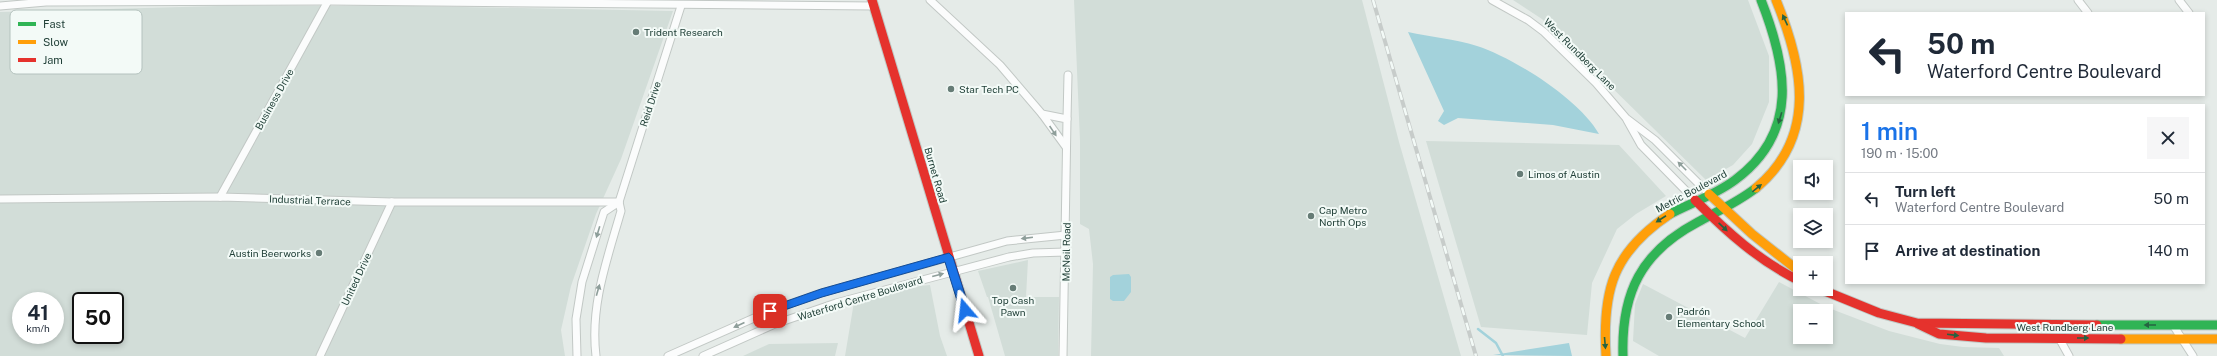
<!DOCTYPE html>
<html lang="en">
<head>
<meta charset="utf-8">
<style>
	:root { --surface:#fff; --page:#f6f6f7; --text:#1f2937; --muted:#747a83; --line:#e0e1e3; --accent:#1a73e8 }
	body { margin:0; font-family:"Public Sans",sans-serif; background:var(--page); color:var(--text); height:100vh; display:flex; flex-direction:column; font-size:15px; white-space:nowrap }
	* { box-sizing:border-box; margin:0 }
	p { font-size:13px; color:var(--muted) }
	.icon { flex:none; width:22px; height:22px; fill:none; stroke:currentColor; stroke-width:2; stroke-linecap:round; stroke-linejoin:round }
	.map { position:relative; flex:1; overflow:hidden }
	.sheet { position:absolute; left:1845px; top:104px; width:360px; height:180px; display:flex; flex-direction:column; background:var(--surface); border-radius:0px; box-shadow:0 2px 6px #0003 }
	.sheet>* { flex:none }
	.banner { position:absolute; left:1845px; top:12px; width:360px; height:84px; border-radius:0px; box-shadow:0 2px 6px #0003; background:#fff; color:var(--text); overflow:hidden }
	.controls { position:absolute; left:1793px; top:160px; display:grid; gap:8px }
	.controls a { display:grid; place-items:center; width:40px; height:40px; border-radius:0px; background:var(--surface); box-shadow:0 2px 6px #0003; font-size:20px }
	.speed { position:absolute; left:12px; top:292px; display:flex; gap:8px; font-size:20px; font-weight:700; text-align:center }
	.speed>* { display:grid; place-content:center; width:52px; height:52px; border-radius:50%; background:var(--surface); box-shadow:0 2px 6px #0003; line-height:1 }
	.speed small { font-size:10px; font-weight:400 }
	.speed .limit { border:2px solid #111; border-radius:6px; background:#fff; color:#111 }
	.pin { position:absolute; display:grid; place-items:center; width:34px; height:34px; color:#fff; margin:-17px; border-radius:8px; box-shadow:0 2px 6px #0006 }
	.me { position:absolute; width:44px; margin:-22px; rotate:343deg; stroke-linejoin:round; filter:drop-shadow(0 0 3px #0008) }
	.turn { display:flex; align-items:center; gap:14px; height:84px; padding:0 16px; font-size:18px }
	.turn .icon { width:52px; height:52px; stroke-width:2.5 }
	.turn b { display:block; font-size:28px; line-height:34px }
	.round { display:grid; place-items:center; flex:none; width:42px; height:42px; border-radius:0px; background:var(--page) }
	.head { display:flex; align-items:center; justify-content:space-between; height:68px; padding:0 16px }
	h1 { font-size:24px; font-weight:600; line-height:30px; color:var(--accent) }
	ul { padding:0; list-style:none }
	li { display:flex; align-items:center; gap:12px; height:52px; padding:0 16px; border-top:1px solid var(--line) }
	li div { flex:1 }
	li b { display:block; font-size:15px }
	li em { font-style:normal }
	.map>svg:first-child { display:block }
</style>
</head>
<body>
<div class="map">
<svg width="2217" height="356" viewBox="0 0 2217 356">
	<rect width="100%" height="100%" fill="#e5ebe8"/>
	<g fill="#d2ddd8" fill-rule="evenodd">
		<path d="M1074,0H1362L1399,142L1461,356H1091L1093,264L1089,229L1080,224V141Z"/>
		<path d="M1513,0H1748L1769,56V102L1752,144L1733,165L1706,180L1542,19Z"/>
		<path d="M218,6H411L673,11L621,159L596,214L571,286L561,330L565,356H0V12ZM21,301H55V335H21ZM81,301H115V335H81Z"/>
		<path d="M1426,141L1619,145L1666,196L1636,214L1617,229L1592,283L1587,335L1481,327Z"/>
		<path d="M1028,260L1026,297H1059L1058,356H1005L988,297H1010H987L978,271Z"/>
		<path d="M1779,282L1826,307L1889,331L1940,344L1963,347L1999,348L2004,356H1659L1633,341L1635,304L1643,284L1745,338ZM1800,311H1826V337H1800Z"/>
		<path d="M930,285L940,336L947,356H845L854,302L920,286Z"/>
		<path d="M838,343L835,356H743L769,344Z"/>
	</g>
	<g fill="#a3d2db">
		<path d="M1408,32C1430,37 1455,39 1477,46C1514,58 1579,99 1599,134L1553,125L1458,118L1444,125L1438,121L1444,111Z"/>
		<path d="M1129,274L1131,277V292L1124,301H1113L1110,299V277L1113,275Z"/>
		<path d="M1569,343L1572,356L1493,355Z"/>
	</g>
	<g fill="none" stroke-linecap="round" stroke-linejoin="round">
		<path stroke="#a3d2db" stroke-width="2.5" d="M1478,329L1496,343L1503,356"/>
		<defs>
			<g id="street">
				<path d="M930,0L1000,65L1042,114L1067,119L1063,356"/>
				<path d="M1492,0L1528,20L1544,32L1596,83L1626,118L1655,140L1709,194"/>
				<path d="M2078,0L2088,13"/>
				<path d="M2179,0L2189,13"/>
				<path d="M0,6L46,2L328,1L874,6"/>
				<path d="M1042,114L1066,147"/>
				<path d="M1067,119L1068,75"/>
				<path d="M1627,120L1641,145L1695,200"/>
				<path d="M220,197L328,1"/>
				<path d="M0,199L220,197L392,202H619"/>
				<path d="M2173,325L2193,356"/>
				<path d="M2059,338L2069,356"/>
				<path d="M320,356L392,202"/>
				<path d="M577,356L576,319L582,282L604,212L619,202"/>
				<path d="M596,356C590,305 607,260 621,211L619,202L681,6"/>
				<path d="M668,356L770,311L821,293L1007,241L1066,235"/>
				<path d="M703,356L775,324L836,303L1009,257L1033,253L1066,252"/>
			</g>
			<g id="fast">
				<path d="M1670,214C1691,203 1715,195 1735,180C1800,132 1787,66 1761,0"/>
				<path d="M2097,325H2217"/>
				<path d="M1623,356C1621,293 1641,252 1698,222C1718,211 1738,202 1756,188"/>
			</g>
			<g id="slow">
				<path d="M1756,188C1818,136 1803,66 1776,0"/>
				<path d="M1709,194L1752,234L1800,272"/>
				<path d="M2121,339H2217"/>
				<path d="M1606,356C1602,290 1613,252 1670,214"/>
			</g>
			<g id="jam">
				<path d="M872,0L979,356"/>
				<path d="M1695,200C1727,232 1759,261 1800,281"/>
				<path d="M1820,289L1879,313L1917,323L2097,325"/>
				<path d="M1918,324L1939,334L1986,338L2121,339"/>
			</g>
		</defs>
		<use href="#street" stroke="#c2c8c5" stroke-width="9"/>
		<use href="#fast" stroke="#c0c9c5" stroke-width="11"/>
		<use href="#slow" stroke="#c0c9c5" stroke-width="11"/>
		<use href="#jam" stroke="#c0c9c5" stroke-width="11"/>
		<use href="#street" stroke="#fbfcfc" stroke-width="7"/>
		<use href="#fast" stroke="#30b455" stroke-width="9"/>
		<use href="#slow" stroke="#ff9f0a" stroke-width="9"/>
		<use href="#jam" stroke="#e5322d" stroke-width="9"/>
		<defs>
			<path id="rail" d="M1373,0L1476,356"/>
		</defs>
		<use href="#rail" stroke="#c7ccca" stroke-width="4"/>
		<use href="#rail" stroke="#f3faf7" stroke-width="2.5" stroke-dasharray="8" stroke-linecap="butt"/>
	</g>
	<defs><path id="oneway-solid" d="M-6-.8H1V-3.2L6.5 0L1 3.2V.8H-6Z"/></defs>
	<g fill="#266341">
		<use href="#oneway-solid" transform="translate(1785 20) rotate(-115)"/>
		<use href="#oneway-solid" transform="translate(1780 118) rotate(107)"/>
		<use href="#oneway-solid" transform="translate(1757 188) rotate(-39)"/>
		<use href="#oneway-solid" transform="translate(1661 219) rotate(147)"/>
		<use href="#oneway-solid" transform="translate(1723 227) rotate(43)"/>
		<use href="#oneway-solid" transform="translate(2150 325) rotate(-180)"/>
		<use href="#oneway-solid" transform="translate(1953 335) rotate(7)"/>
		<use href="#oneway-solid" transform="translate(2083 338)"/>
		<use href="#oneway-solid" transform="translate(1605 343) rotate(85)"/>
	</g>
	<g fill="#8e9e9a">
		<use href="#oneway-solid" transform="translate(1053 131) rotate(56)"/>
		<use href="#oneway-solid" transform="translate(1682 166) rotate(-135)"/>
		<use href="#oneway-solid" transform="translate(598 232) rotate(107)"/>
		<use href="#oneway-solid" transform="translate(1027 238) rotate(173)"/>
		<use href="#oneway-solid" transform="translate(938 275) rotate(-15)"/>
		<use href="#oneway-solid" transform="translate(598 290) rotate(-74)"/>
		<use href="#oneway-solid" transform="translate(739 325) rotate(156)"/>
	</g>
	<path fill="#1a73e8" stroke="#114b97" d="M949,253L953,257L970,310L965,315L960,310L945,262L822,297L770,315L765,311L767,308L821,289Z"/>
	<g fill="#667c76" stroke="#f3faf7" stroke-width="1.5">
		<circle cx="636" cy="32" r="4"/>
		<circle cx="951" cy="89" r="4"/>
		<circle cx="1520" cy="174" r="4"/>
		<circle cx="1311" cy="216" r="4"/>
		<circle cx="319" cy="253" r="4"/>
		<circle cx="1013" cy="288" r="4"/>
		<circle cx="1669" cy="317" r="4"/>
	</g>
	<g text-anchor="middle" dominant-baseline="central" stroke-width="4" stroke-linejoin="round" paint-order="stroke">
		<g font-size="10" fill="#214038" stroke="#f3faf7" text-anchor="start">
			<text x="644" y="32">Trident Research</text>
			<text x="959" y="89">Star Tech PC</text>
			<text x="1528" y="174">Limos of Austin</text>
			<text x="1319" y="210">Cap Metro<tspan x="1319" dy="12">North Ops</tspan></text>
			<text x="311" y="253" text-anchor="end">Austin Beerworks</text>
			<text x="1013" y="300" text-anchor="middle">Top Cash<tspan x="1013" dy="12">Pawn</tspan></text>
			<text x="1677" y="311">Padrón<tspan x="1677" dy="12">Elementary School</tspan></text>
		</g>
		<g font-size="10" fill="#214038" stroke="#f3faf7">
			<text transform="translate(1580 54) rotate(45)">West Rundberg Lane</text>
			<text transform="translate(274 99) rotate(-61)">Business Drive</text>
			<text transform="translate(650 104) rotate(-72)">Reid Drive</text>
			<text transform="translate(936 175) rotate(74)">Burnet Road</text>
			<text transform="translate(1691 191) rotate(-28)">Metric Boulevard</text>
			<text transform="translate(310 200) rotate(2)">Industrial Terrace</text>
			<text transform="translate(1066 252) rotate(-89)">McNeil Road</text>
			<text transform="translate(356 279) rotate(-65)">United Drive</text>
			<text transform="translate(860 298) rotate(-17)">Waterford Centre Boulevard</text>
			<text x="2065" y="327">West Rundberg Lane</text>
		</g>
	</g>
	<rect x="10" y="10" width="132" height="64" rx="6" fill="#f3faf7" stroke="#b4c2be" stroke-width="1"/>
	<rect x="18" y="22" width="18" height="4" fill="#30b455"/>
	<rect x="18" y="40" width="18" height="4" fill="#ff9f0a"/>
	<rect x="18" y="58" width="18" height="4" fill="#e5322d"/>
	<g font-size="11" fill="#214038">
		<text x="43" y="28">Fast</text>
		<text x="43" y="46">Slow</text>
		<text x="43" y="64">Jam</text>
	</g>
</svg>
<div class="controls">
<a><svg class="icon" aria-label="sound" viewBox="0 0 24 24"><path d="M4 9h4l5-4v14l-5-4H4zM17 9q2 3 0 6"/></svg></a>
<a><svg class="icon" aria-label="layers" viewBox="0 0 24 24"><path d="M12 4l9 5-9 5-9-5zM3 14l9 5 9-5"/></svg></a>
<a>+</a>
<a>−</a>
</div>
<div class="speed"><div>41<small>km/h</small></div><div class="limit">50</div></div>
<div class="pin" style="left:770px;top:311px;background:#d93025"><svg class="icon" aria-label="arrive" viewBox="0 0 24 24"><path d="M6 21V4h12l-3 4 3 4H6"/></svg></div>
<svg class="me" style="left:965px;top:310px" viewBox="-20 -20 40 40"><path d="M0-17L14 15 0 8-14 15z" fill="#1a73e8" stroke="#fff" stroke-width="4"/></svg>
<div class="banner">
<div class="turn"><svg class="icon" aria-label="left" viewBox="0 0 24 24"><path d="M17 20v-9H6M10 6l-5 5 5 5"/></svg><div><b>50 m</b>Waterford Centre Boulevard</div></div>
</div>
<section class="sheet">
<div class="head"><div><h1>1 min</h1><p>190 m · 15:00</p></div><a class="round"><svg class="icon" aria-label="close" viewBox="0 0 24 24"><path d="M6 6l12 12M18 6L6 18"/></svg></a></div>
<ul>
<li><svg class="icon" aria-label="left" viewBox="0 0 24 24"><path d="M17 20v-9H6M10 6l-5 5 5 5"/></svg><div><b>Turn left</b><p>Waterford Centre Boulevard</p></div><em>50 m</em></li>
<li><svg class="icon" aria-label="arrive" viewBox="0 0 24 24"><path d="M6 21V4h12l-3 4 3 4H6"/></svg><div><b>Arrive at destination</b></div><em>140 m</em></li>
</ul>
</section>
</div>
</body>
</html>
